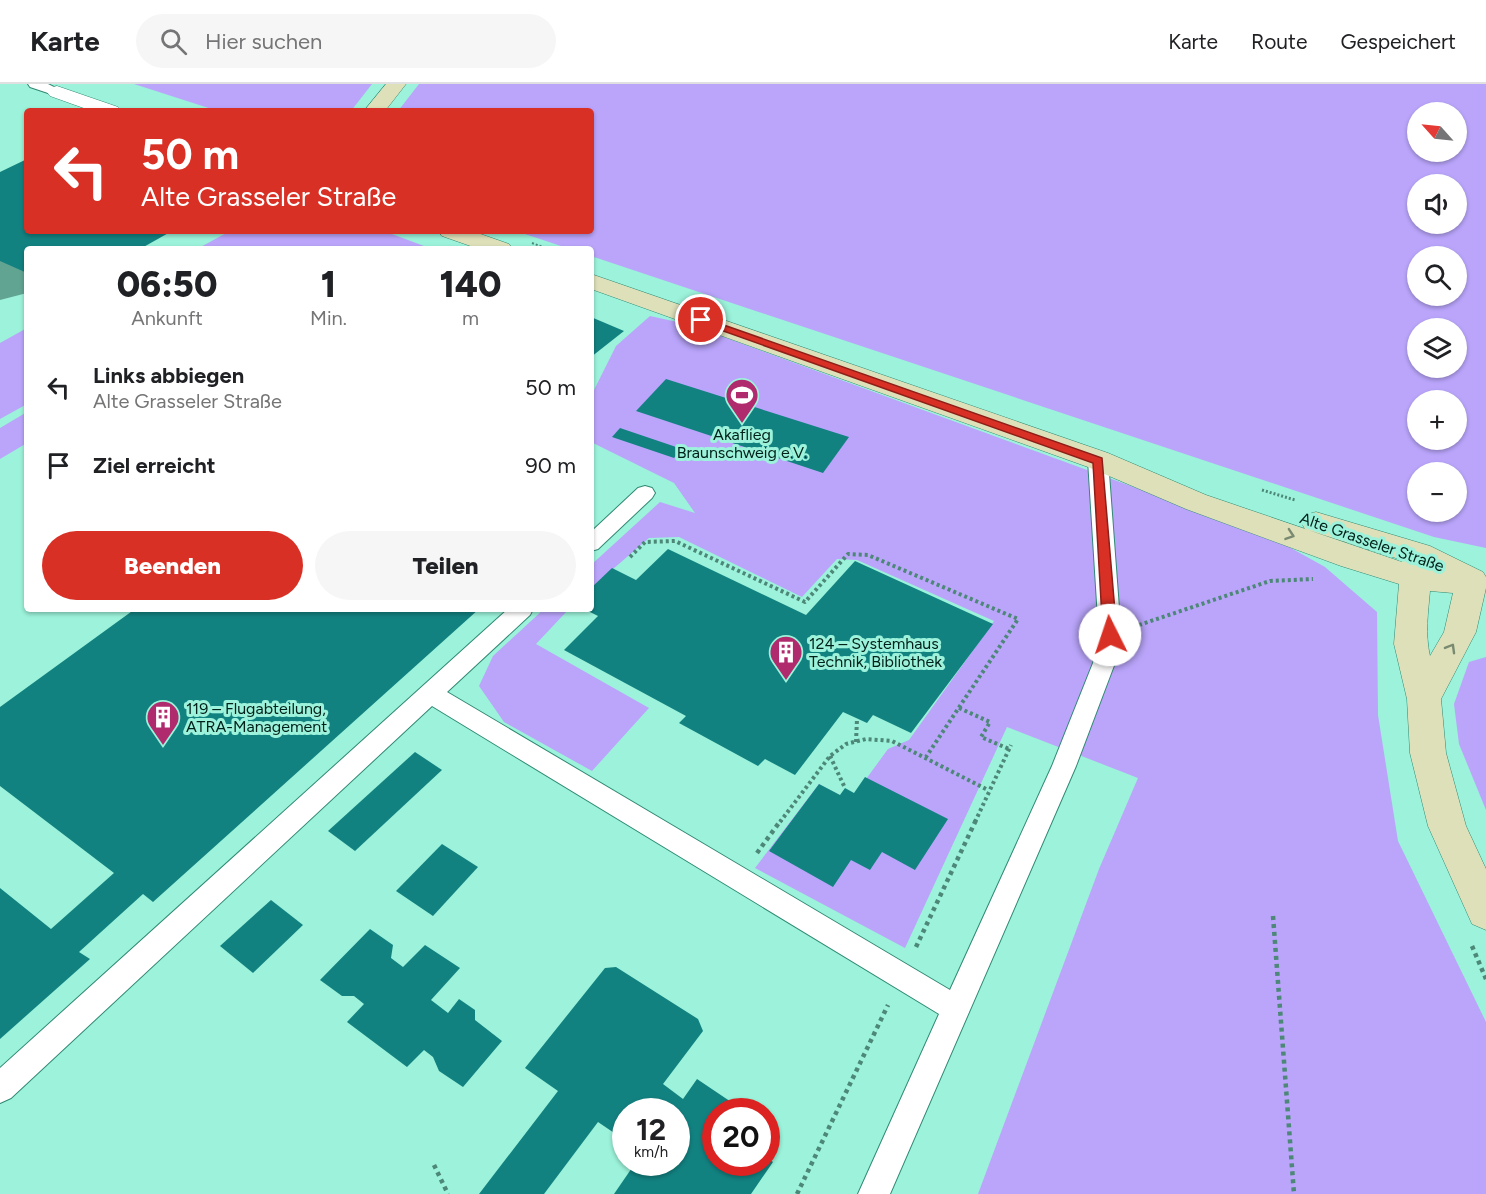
<!DOCTYPE html>
<html lang="de">
<head>
<meta charset="utf-8">
<style>
	:root { --surface:#fff; --page:#f6f6f6; --text:#202124; --muted:#757577; --line:#e0e0e0; --accent:#d93025 }
	body { margin:0; font-family:Figtree,sans-serif; background:var(--page); color:var(--text); height:100vh; display:flex; flex-direction:column; font-size:22px; white-space:nowrap }
	* { box-sizing:border-box; margin:0 }
	p { font-size:20px; color:var(--muted) }
	.icon { flex:none; width:33px; height:33px; fill:none; stroke:currentColor; stroke-width:2; stroke-linecap:round; stroke-linejoin:round }
	.map { position:relative; flex:1; overflow:hidden }
	.drawer { position:absolute; left:24px; top:162px; width:570px; height:366px; display:flex; flex-direction:column; background:var(--surface); border-radius:6px; box-shadow:0 2px 4px #0004 }
	.drawer>* { flex:none }
	.banner { position:absolute; left:24px; top:24px; width:570px; height:126px; border-radius:6px; box-shadow:0 2px 4px #0004; background:#d93025; color:#fff; overflow:hidden }
	.needle { width:39px; rotate:297deg }
	.fabs { position:absolute; left:1407px; top:18px; display:grid; gap:12px }
	.fabs a { display:grid; place-items:center; width:60px; height:60px; border-radius:50%; background:var(--surface); box-shadow:0 2px 4px #0004; font-size:30px }
	.speed { position:absolute; left:612px; top:1014px; display:flex; gap:12px; font-size:30px; font-weight:700; text-align:center }
	.speed>* { display:grid; place-content:center; width:78px; height:78px; border-radius:50%; background:var(--surface); box-shadow:0 2px 4px #0004; line-height:1 }
	.speed small { font-size:15px; font-weight:400 }
	.speed .limit { border:9px solid #d22; background:#fff; color:#111 }
	.pin { position:absolute; display:grid; place-items:center; width:51px; height:51px; color:#fff; margin:-26px; border:3px solid #fff; border-radius:50%; box-shadow:0 2px 6px #0007 }
	.me { position:absolute; width:66px; margin:-33px; rotate:356deg; stroke-linejoin:round; filter:drop-shadow(0 0 4px #0008) }
	.turn { display:flex; align-items:center; gap:21px; height:126px; padding:0 18px; font-size:27px }
	.turn .icon { width:78px; height:78px; stroke-width:2.5 }
	.turn b { display:block; font-size:42px; line-height:51px }
	.eta { display:flex; justify-content:space-evenly; align-items:center; height:102px; text-align:center }
	.eta b { font-size:36px; font-weight:800; line-height:42px }
	.button { display:flex; gap:12px; margin-top:auto; padding:12px 18px }
	.button a { flex:1; height:69px; border-radius:36px; background:var(--accent); color:#fff; font-size:24px; font-weight:800; line-height:69px; text-align:center }
	.button a+a { background:var(--page); color:var(--text) }
	ul { padding:0; list-style:none }
	li { display:flex; align-items:center; gap:18px; height:78px; padding:0 18px }
	li div { flex:1 }
	li b { display:block; font-size:22px }
	li em { font-style:normal }
	header { display:flex; align-items:center; gap:36px; box-sizing:border-box; height:84px; padding:0 30px; background:var(--surface); border-bottom:2px solid var(--line) }
	header strong { font-size:28px }
	nav { display:flex; gap:33px; margin-inline-start:auto; font-size:21px }
	.search { width:420px; height:54px; background:var(--page); display:flex; align-items:center; gap:15px; box-sizing:border-box; padding:0 21px; border-radius:33px; color:var(--muted); font-size:22px }
	.map>svg:first-child { display:block }
</style>
</head>
<body>
<header>
<strong>Karte</strong>
<div class="search"><svg class="icon" aria-label="search" viewBox="0 0 24 24"><circle cx="10" cy="10" r="6"/><path d="M15 15l6 6"/></svg>Hier suchen</div>
<nav><a>Karte</a><a>Route</a><a>Gespeichert</a></nav>
</header>
<div class="map">
<svg width="1486" height="1110" viewBox="0 0 1486 1110">
	<rect width="100%" height="100%" fill="#9cf2da"/>
	<g fill="#baa5fb" fill-rule="evenodd">
		<path d="M134,0H372L351,27H218Z"/>
		<path d="M419,0H1486V464L1434,453L591,172V165H570L516,147H591V27H398ZM1456,28V68H1418V28ZM1418,100H1456V140H1418ZM1418,172H1456V212H1418ZM1456,244V284H1418V244ZM1418,316H1456V356H1418ZM1418,388H1456V428H1418Z"/>
		<path d="M230,147H384L432,165H197Z"/>
		<path d="M650,232L691,241L1273,454L1325,483L1377,528L1378,631L1398,757L1486,938V1110H978L1099,785L1138,694L1007,643L905,864L755,784L819,700L850,717L888,665L909,656L994,537L857,476L837,475L802,513L679,453L649,454L591,504V481L660,418L695,429L674,399L591,358V312L616,262Z"/>
		<path d="M27,244V320L0,335V259Z"/>
		<path d="M27,328V359L0,375V344Z"/>
		<path d="M544,525H569L536,560L649,624L592,687L504,638L479,602L493,572Z"/>
		<path d="M1486,573V726L1459,660L1454,620L1469,578Z"/>
	</g>
	<g fill="none" stroke-linecap="round" stroke-linejoin="round">
		<path fill="#62a492" fill-rule="evenodd" d="M16,161L32,165H27V209L0,216V165Z"/>
	</g>
	<g fill="#128281">
		<path d="M27,75V147H172L140,165H27V189L0,177V88Z"/>
		<path d="M591,233L624,247L591,273Z"/>
		<path d="M666,295L849,353L823,389L636,327Z"/>
		<path d="M620,344L682,365L674,374L612,353Z"/>
		<path d="M668,465L806,531L855,477L993,540L911,649L873,631L867,639L843,628L795,691L765,675L758,682L679,639L686,632L564,566L598,532L584,525H591V504L612,484L636,496Z"/>
		<path d="M135,525H479L153,818L143,810L79,868L90,875L0,955V804L51,845L114,789L0,702V623Z"/>
		<path d="M415,668L442,686L355,767L328,747Z"/>
		<path d="M865,693L948,735L915,786L882,768L870,786L851,776L833,803L769,767L819,700L840,711L845,704L854,709Z"/>
		<path d="M442,760L478,783L433,832L396,807Z"/>
		<path d="M271,816L303,841L253,889L220,862Z"/>
		<path d="M370,845L393,861L391,874L403,883L425,861L460,884L431,916L448,929L459,915L475,926V936L502,957L463,1003L439,987L433,973L424,966L407,983L347,938L364,920L354,912H342L320,896Z"/>
		<path d="M616,883L698,935L703,947L663,1000L683,1015L697,995L746,1028H716V1078H766V1073L773,1078L751,1110H614L636,1078H676V1028H626V1057L598,1038L544,1110H479L558,1007L525,984L605,884Z"/>
	</g>
	<g fill="none" stroke-linecap="round" stroke-linejoin="round">
		<defs>
			<g id="lane">
				<path d="M28,0H48L64,8L57,12L30,3Z"/>
				<path d="M1098,370L1105,372L1108,376L1121,551L1115,579L1076,682L890,1110H858L939,930L432,622L11,1014L0,1019V984L508,525H533L530,531L447,608L950,906L1052,682L1093,579L1099,551L1088,376L1091,372Z"/>
				<path d="M645,402L652,404L655,409L652,414L598,465L591,467V448L638,404Z"/>
			</g>
			<path id="street" d="M57,2L118,23L121,27H92L50,12L47,8L50,4Z"/>
			<g id="secondary">
				<path d="M386,0H406L385,27H364Z"/>
				<path d="M438,147H472L509,160L513,165H479L442,152Z"/>
				<path d="M591,190L1108,369L1206,411L1402,478V476L1305,445L1301,438L1305,431L1316,428L1430,462L1483,488L1486,493V504L1476,548L1441,615L1446,669L1466,742L1486,785V846L1472,840L1428,742L1410,669L1407,615L1394,560L1399,500L1341,482L1186,425L1088,383L591,205ZM1430,507L1453,509L1444,548L1430,572C1425,550 1428,529 1430,507Z"/>
			</g>
		</defs>
		<use href="#lane" stroke="#308974" stroke-width="2"/>
		<use href="#street" stroke="#308974" stroke-width="1"/>
		<use href="#secondary" stroke="#308974" stroke-width="1"/>
		<path stroke="#4c8777" stroke-width="2" stroke-dasharray="2 2" stroke-linecap="butt" d="M532,159L548,165"/>
		<path stroke="#4c8777" stroke-width="3" stroke-dasharray="2 2" stroke-linecap="butt" d="M1262,406L1295,416"/>
		<g stroke="#4c8777" stroke-width="4" stroke-dasharray="3 3" stroke-linecap="butt">
			<path d="M630,473L645,458L675,457L805,518L848,470L868,471L1018,535L926,673"/>
			<path d="M1139,541L1270,497L1313,495"/>
			<path d="M959,624L990,638L981,653L1009,665"/>
			<path d="M856,658L857,635"/>
			<path d="M830,672L845,704"/>
			<path d="M780,738L830,672L846,660L866,655L892,657L988,706"/>
			<path d="M975,738L1011,661"/>
		</g>
		<g stroke="#4c8777" stroke-width="4.5" stroke-dasharray="4 4" stroke-linecap="butt">
			<path d="M757,769L781,736"/>
			<path d="M1273,832L1294,1110"/>
			<path d="M1472,862L1486,895"/>
			<path d="M916,863L976,736"/>
			<path d="M434,1081L448,1110"/>
			<path d="M797,1110L888,921"/>
		</g>
		<use href="#lane" fill="#fff" fill-rule="evenodd"/>
		<use href="#street" fill="#fff" fill-rule="evenodd"/>
		<use href="#secondary" fill="#dde0b9" fill-rule="evenodd"/>
	</g>
	<defs><path id="oneway-chevron" d="M-2-3.5L2.5 0L-2 3.5" fill="none" stroke-width="1.6" stroke-linecap="round" stroke-linejoin="round" transform="scale(1.5)"/></defs>
	<g stroke="#7a8a71">
		<use href="#oneway-chevron" transform="translate(1290 451) rotate(19)"/>
		<use href="#oneway-chevron" transform="translate(1451 564) rotate(-60)"/>
	</g>
	<path fill="#d93025" stroke="#8d1f18" stroke-width="1.5" d="M701,233L1102,374L1117,551L1115,555L1110,556L1103,551L1093,379L698,238V234Z"/>
	<defs>
		<symbol id="stadium-pin" viewBox="-11 -11 22 30"><path d="M0 17L-7.5 6A9.5 9.5 0 1 1 7.5 6Z" fill="#b02a6e" stroke="#9cf2da"/><path d="M0-5a6.5 5 0 1 0 0 10a6.5 5 0 1 0 0-10ZM-3.5-1.8h7v3.6h-7Z" fill="#fff"/></symbol>
		<symbol id="building-pin" viewBox="-11 -11 22 30"><path d="M0 17L-7.5 6A9.5 9.5 0 1 1 7.5 6Z" fill="#b02a6e" stroke="#9cf2da"/><path d="M-4-6H4V6H1V3H-1V6H-4ZM-2.5-4.3h1.7v1.8h-1.7ZM.8-4.3h1.7v1.8H.8ZM-2.5-1h1.7V.8h-1.7ZM.8-1h1.7V.8H.8Z" fill="#fff"/></symbol>
	</defs>
	<g fill-rule="evenodd">
		<use href="#stadium-pin" x="723" y="292" width="38" height="52"/>
		<use href="#building-pin" x="767" y="549" width="38" height="52"/>
		<use href="#building-pin" x="144" y="614" width="38" height="52"/>
	</g>
	<g text-anchor="middle" dominant-baseline="central" stroke-width="6" stroke-linejoin="round" paint-order="stroke">
		<g font-size="16" fill="#002119" stroke="#9cf2da" text-anchor="start">
			<text x="742" y="350" text-anchor="middle">Akaflieg<tspan x="742" dy="18">Braunschweig e.V.</tspan></text>
			<text x="809" y="559">124 – Systemhaus<tspan x="809" dy="18">Technik, Bibliothek</tspan></text>
			<text x="186" y="624">119 – Flugabteilung,<tspan x="186" dy="18">ATRA-Management</tspan></text>
		</g>
		<g font-size="16" fill="#002119" stroke="#9cf2da">
			<text transform="translate(1372 458) rotate(19)">Alte Grasseler Straße</text>
		</g>
	</g>
</svg>
<div class="fabs">
<a><svg class="needle" viewBox="-14 -14 28 28"><path d="M0-13l5 13h-10z" fill="#e53935"/><path d="M0 13l5-13h-10z" fill="#757577"/></svg></a>
<a><svg class="icon" aria-label="sound" viewBox="0 0 24 24"><path d="M4 9h4l5-4v14l-5-4H4zM17 9q2 3 0 6"/></svg></a>
<a><svg class="icon" aria-label="search" viewBox="0 0 24 24"><circle cx="10" cy="10" r="6"/><path d="M15 15l6 6"/></svg></a>
<a><svg class="icon" aria-label="layers" viewBox="0 0 24 24"><path d="M12 4l9 5-9 5-9-5zM3 14l9 5 9-5"/></svg></a>
<a>+</a>
<a>−</a>
</div>
<div class="speed"><div>12<small>km/h</small></div><div class="limit">20</div></div>
<div class="pin" style="left:701px;top:236px;background:#d93025"><svg class="icon" aria-label="arrive" viewBox="0 0 24 24"><path d="M6 21V4h12l-3 4 3 4H6"/></svg></div>
<svg class="me" style="left:1110px;top:551px" viewBox="-20 -20 40 40"><circle r="19" fill="#fff"/><path d="M0-13L10 11 0 6-10 11z" fill="#d93025"/></svg>
<div class="banner">
<div class="turn"><svg class="icon" aria-label="left" viewBox="0 0 24 24"><path d="M17 20v-9H6M10 6l-5 5 5 5"/></svg><div><b>50 m</b>Alte Grasseler Straße</div></div>
</div>
<section class="drawer">
<div class="eta">
<div><b>06:50</b><p>Ankunft</p></div>
<div><b>1</b><p>Min.</p></div>
<div><b>140</b><p>m</p></div>
</div>
<ul>
<li><svg class="icon" aria-label="left" viewBox="0 0 24 24"><path d="M17 20v-9H6M10 6l-5 5 5 5"/></svg><div><b>Links abbiegen</b><p>Alte Grasseler Straße</p></div><em>50 m</em></li>
<li><svg class="icon" aria-label="arrive" viewBox="0 0 24 24"><path d="M6 21V4h12l-3 4 3 4H6"/></svg><div><b>Ziel erreicht</b></div><em>90 m</em></li>
</ul>
<div class="button"><a>Beenden</a><a>Teilen</a></div>
</section>
</div>
</body>
</html>
